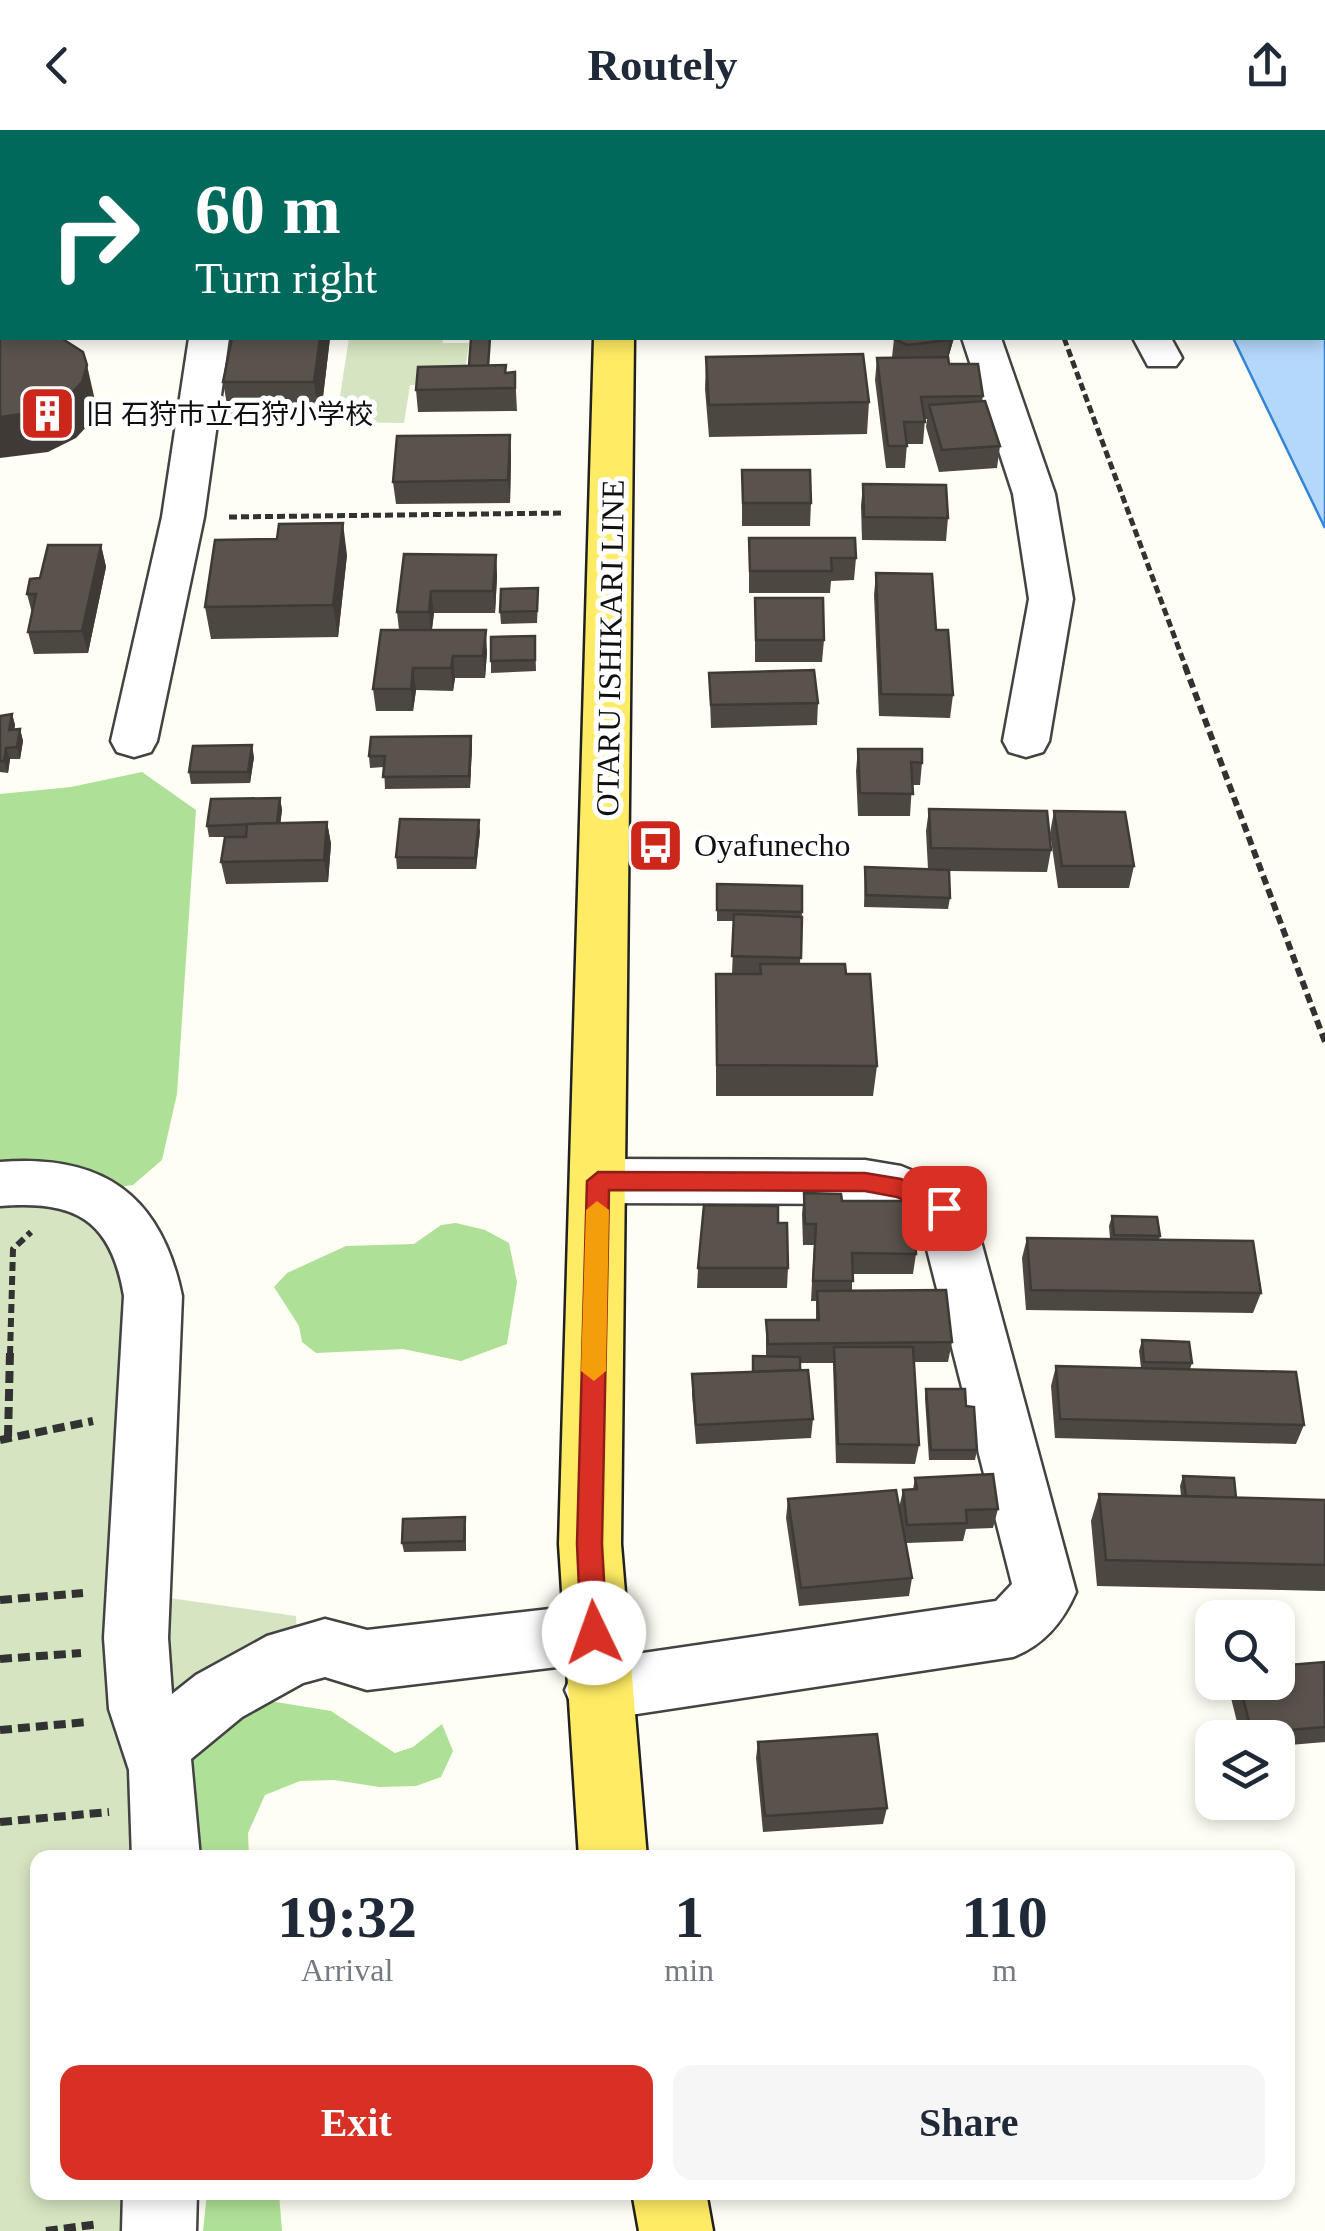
<!DOCTYPE html>
<html lang="en">
<head>
<meta charset="utf-8">
<style>
	:root { --surface:#fff; --page:#f6f6f7; --text:#1f2937; --muted:#747a83; --accent:#d93025 }
	body { margin:0; font-family:"Times New Roman","Noto Sans JP",serif; background:var(--page); color:var(--text); height:100vh; display:flex; flex-direction:column; font-size:38px; white-space:nowrap }
	* { box-sizing:border-box; margin:0 }
	p { font-size:32px; color:var(--muted) }
	.icon { flex:none; width:55px; height:55px; fill:none; stroke:currentColor; stroke-width:2; stroke-linecap:round; stroke-linejoin:round }
	.map { position:relative; flex:1; overflow:hidden }
	.sheet { position:absolute; left:30px; top:1720px; width:1265px; height:350px; display:flex; flex-direction:column; background:var(--surface); border-radius:20px; box-shadow:0 5px 15px #0003 }
	.sheet>* { flex:none }
	.banner { position:absolute; left:0px; top:0px; width:1325px; height:210px; box-shadow:0 5px 15px #0003; background:#00695c; color:#fff; overflow:hidden }
	.tools { position:absolute; left:1195px; top:1470px; display:grid; gap:20px }
	.tools a { display:grid; place-items:center; width:100px; height:100px; border-radius:20px; background:var(--surface); box-shadow:0 5px 15px #0003; font-size:50px }
	.pin { position:absolute; display:grid; place-items:center; width:85px; height:85px; color:#fff; margin:-42px; border-radius:20px; box-shadow:0 5px 15px #0006 }
	.me { position:absolute; width:110px; margin:-55px; rotate:357deg; stroke-linejoin:round; filter:drop-shadow(0 0 8px #0008) }
	.turn { display:flex; align-items:center; gap:35px; height:210px; padding:0 30px; font-size:45px }
	.turn .icon { width:130px; height:130px; stroke-width:2.5 }
	.turn b { display:block; font-size:70px; line-height:85px }
	.eta { display:flex; justify-content:space-evenly; align-items:center; height:170px; text-align:center }
	.eta b { font-size:60px; font-weight:700; line-height:70px }
	.action { display:flex; gap:20px; margin-top:auto; padding:20px 30px }
	.action a { flex:1; height:115px; border-radius:20px; background:var(--accent); color:#fff; font-size:40px; font-weight:700; line-height:115px; text-align:center }
	.action a+a { background:var(--page); color:var(--text) }
	header { display:flex; justify-content:space-between; align-items:center; height:130px; padding:0 30px; background:var(--surface); font-size:45px; font-weight:700 }
	.map>svg:first-child { display:block }
</style>
</head>
<body>
<header><svg class="icon" aria-label="back" viewBox="0 0 24 24"><path d="M15 5l-7 7 7 7"/></svg>Routely<svg class="icon" aria-label="share" viewBox="0 0 24 24"><path d="M12 15V3M7 8l5-5 5 5M5 13v7h14v-7"/></svg></header>
<div class="map">
<svg width="1325" height="2101" viewBox="0 0 1325 2101">
	<rect width="100%" height="100%" fill="#fffef4"/>
	<g fill="#afe097">
		<path d="M142,642L196,680L177,964L162,1030L133,1055L100,1060L0,1160V664L71,657Z"/>
		<path d="M456,1093L485,1100L509,1113L517,1152L507,1214L461,1231L403,1219L316,1223L302,1212L299,1196L274,1157L287,1143L346,1116L414,1114L441,1095Z"/>
		<path d="M276,1572L331,1581L395,1623L413,1617L442,1594L453,1621L441,1647L416,1656L379,1657L334,1650L300,1651L265,1665L248,1703L249,1727L177,1728L185,1615L251,1575Z"/>
		<path d="M207,2063H279L282,2101H203Z"/>
	</g>
	<g fill="#d5e5c1">
		<path d="M349,208H442L443,213H469L463,253L410,255L404,293L336,292Z"/>
		<path d="M0,1043L132,1072L155,1466L296,1486L297,1505L186,1574L145,1727L38,1728V2062L144,2063L143,2101H0Z"/>
	</g>
	<path fill="#b4d8fb" stroke="#3484d9" stroke-width="2.5" d="M1132,0H1325V398L1233,208H1322V2Z"/>
	<g fill="none" stroke-linecap="round" stroke-linejoin="round">
		<defs>
			<g id="minor">
				<path d="M228,0H264V2H229Z"/>
				<path d="M896,0H932V2H897Z"/>
				<path d="M1039,0H1075L1076,2H1041Z"/>
				<path d="M189,208H229L204,387L157,611L151,622L134,627L117,622L111,611L162,387Z"/>
				<path d="M962,208H1001L1055,364L1073,469L1049,611L1043,622L1026,627L1009,622L1003,611L1029,469L1013,364Z"/>
				<path d="M1133,208H1171L1182,228L1176,236H1148Z"/>
				<path d="M598,1029L865,1030L901,1036L964,1062L972,1078L1076,1462C1063,1492 1044,1515 1013,1527L597,1590L574,1581L565,1560L574,1539L590,1533L367,1560L325,1547L303,1553L242,1587L191,1629L200,1728H132L129,1640L109,1579L104,1508L124,1166C111,1089 75,1070 0,1076V1032C102,1024 161,1064 182,1166L168,1508L172,1564L196,1545L267,1506L325,1489L367,1500L594,1474L616,1482L626,1503L616,1524L602,1529L996,1471L1012,1454L920,1092L892,1079L865,1074L598,1073L579,1067L570,1051L579,1035Z"/>
				<path d="M123,2062H197L196,2101H122Z"/>
			</g>
			<g id="major">
				<path d="M597,0H633V2H598Z"/>
				<path d="M594,208H634L621,1414L647,1728H579L559,1414Z"/>
				<path d="M632,2062H706L713,2101H639Z"/>
			</g>
		</defs>
		<use href="#minor" stroke="#434343" stroke-width="5"/>
		<use href="#major" stroke="#212121" stroke-width="5"/>
		<g stroke="#323232" stroke-width="5" stroke-dasharray="8 4" stroke-linecap="butt">
			<path d="M1064,208L1186,538"/>
			<path d="M229,387L564,383"/>
		</g>
		<g stroke="#323232" stroke-width="6" stroke-dasharray="9 5" stroke-linecap="butt">
			<path d="M1185,536L1325,912"/>
			<path d="M10,1225L13,1119L31,1102"/>
		</g>
		<g stroke="#323232" stroke-width="8" stroke-dasharray="12 6" stroke-linecap="butt">
			<path d="M8,1307L10,1222"/>
			<path d="M0,1310L93,1291"/>
			<path d="M0,1470L83,1463"/>
			<path d="M0,1529L81,1523"/>
			<path d="M0,1600L87,1592"/>
			<path d="M0,1692L109,1682"/>
			<path d="M46,2101L99,2094"/>
		</g>
		<use href="#minor" fill="#fff" fill-rule="evenodd"/>
		<use href="#major" fill="#ffeb64" fill-rule="evenodd"/>
	</g>
	<g fill="#4d4741">
		<path d="M232,208H330L320,292H230L223,252Z"/>
		<path d="M447,208H490L489,236L506,243L515,242L517,281L418,282L416,260L469,236L471,208Z"/>
		<path d="M954,208L948,228L949,234L983,266L982,272L1000,316L997,338L939,342L926,297L927,289H925L923,314H907L905,338H886L875,250L877,228L892,227L894,209Z"/>
		<path d="M706,227L869,272L867,304L709,307L705,259Z"/>
		<path d="M510,305L511,327L510,373L396,374L393,352Z"/>
		<path d="M742,340L811,373L810,396H742Z"/>
		<path d="M863,354L948,388L946,411L862,410L861,376Z"/>
		<path d="M749,408L856,428L854,450L831,451L830,463H749Z"/>
		<path d="M101,415L106,437L88,523L34,524L28,502L32,483L27,464Z"/>
		<path d="M404,424L496,425L497,447L495,483H434L432,500L487,522L485,548H455L453,561L416,560L413,581H376L373,559L399,500L397,482Z"/>
		<path d="M347,425L338,507L211,509L205,477Z"/>
		<path d="M876,443L936,500L953,565L950,588L879,586L874,465Z"/>
		<path d="M755,468L824,510L822,532H755Z"/>
		<path d="M538,469L537,493L501,494L500,482Z"/>
		<path d="M535,506L536,541L491,543V531Z"/>
		<path d="M709,543L818,573L817,595L711,598Z"/>
		<path d="M12,584L15,595L14,599H20L23,611L20,629H10L8,643L0,642V586Z"/>
		<path d="M471,606L472,617L470,658L385,659L384,637L370,638L369,626Z"/>
		<path d="M858,619L922,633L920,655H912L910,686H858L856,641Z"/>
		<path d="M254,627L250,653L191,654L189,642Z"/>
		<path d="M280,668L282,680L280,693L327,692L331,714L328,752L226,754L221,732L244,707H209L207,696Z"/>
		<path d="M929,679L1051,720L1047,742L949,741L950,768L948,779L864,777L865,737L928,739L926,701Z"/>
		<path d="M1054,681L1134,736L1129,758H1058L1050,703Z"/>
		<path d="M480,701L476,739H397L396,727Z"/>
		<path d="M717,754L802,782L800,834L846,844L877,936L873,966H716V844H732L734,791H717Z"/>
		<path d="M804,1063L842,1071L916,1124L913,1144H852V1161L952,1212L948,1232H914L919,1315L915,1334L836,1333L833,1233H800L813,1289L811,1308L696,1314L692,1264V1244L752,1242L766,1226V1190H816V1171H811L814,1115H803L802,1084Z"/>
		<path d="M1112,1086L1160,1106L1159,1110L1261,1163L1253,1183L1026,1180L1022,1128L1027,1108L1110,1109L1109,1096Z"/>
		<path d="M778,1093L788,1138L787,1158H697L698,1138Z"/>
		<path d="M1142,1210L1192,1233L1190,1239L1304,1295L1296,1314L1055,1308L1051,1256L1056,1236L1141,1238L1139,1221Z"/>
		<path d="M926,1259L966,1276L977,1320L975,1330H929L925,1268Z"/>
		<path d="M1183,1346L1236,1368L1325,1370V1461L1097,1456L1091,1391L1099,1364L1181,1366L1180,1356Z"/>
		<path d="M915,1348L998,1379L993,1398L966,1399L963,1411L906,1413L912,1448L909,1466L799,1476L786,1388L788,1369L899,1378L903,1360L913,1359Z"/>
		<path d="M466,1396V1421L404,1422L402,1413Z"/>
		<path d="M1325,1535V1612L1278,1616V1608H1241L1228,1556L1230,1552H1278Z"/>
		<path d="M758,1612L887,1678L883,1694L763,1702L756,1628Z"/>
	</g>
	<g fill="#3f3a35">
		<path d="M320,208H330L320,292L314,252Z"/>
		<path d="M950,208H954L953,211L947,232Z"/>
		<path d="M87,235L96,275L91,292L76,308L48,322L0,328V287Z"/>
		<path d="M510,305L511,327L510,373L508,350Z"/>
		<path d="M343,393L347,425L338,507L333,475Z"/>
		<path d="M101,415L106,437L88,523L82,501Z"/>
		<path d="M496,425L497,447L495,483L493,461Z"/>
		<path d="M431,461L434,483L431,505L429,482Z"/>
		<path d="M486,500L487,522L485,548L483,526Z"/>
		<path d="M453,526L455,548L453,561L451,538Z"/>
		<path d="M413,538L416,560L413,581L411,559Z"/>
		<path d="M12,584L15,595L13,611L9,600Z"/>
		<path d="M20,599L23,611L20,629L17,617Z"/>
		<path d="M471,606L472,617L470,658L469,646Z"/>
		<path d="M252,615L254,627L250,653L248,642Z"/>
		<path d="M6,618L10,629L8,643L4,631Z"/>
		<path d="M280,668L282,680L279,706L277,695Z"/>
		<path d="M479,690L480,701L476,739L475,728Z"/>
		<path d="M327,692L331,714L328,752L324,730Z"/>
	</g>
	<g fill="#5a534c" stroke="#3f3a35" stroke-width="2.5">
		<path d="M505,0H556V2H390Z"/>
		<path d="M2,203V208H61L83,222L87,235L82,252L67,268L38,282L0,287V204Z"/>
		<path d="M232,208H320L314,252H223Z"/>
		<path d="M471,208H490L488,236H469Z"/>
		<path d="M898,208H950L949,210L907,215L894,209Z"/>
		<path d="M863,224L869,272L709,275L706,227Z"/>
		<path d="M948,227L949,234H978L983,266L921,267L925,292H904L907,316H888L877,228Z"/>
		<path d="M506,235L505,243L515,242V258L416,260L418,237Z"/>
		<path d="M985,271L1000,316L942,320L929,275Z"/>
		<path d="M510,305L508,350L393,352L397,306Z"/>
		<path d="M742,340H810L811,373H743Z"/>
		<path d="M863,354L946,355L948,388L864,387Z"/>
		<path d="M343,393L333,475L205,477L215,410L277,409L279,394Z"/>
		<path d="M749,408H855L856,428H831L832,441H750Z"/>
		<path d="M48,415H101L82,501L28,502L36,464H27L30,449L40,448Z"/>
		<path d="M404,424L496,425L493,461H431L429,482H397Z"/>
		<path d="M876,443L932,444L936,500H948L953,565L881,564Z"/>
		<path d="M538,458L537,481L500,482L501,459Z"/>
		<path d="M755,468H823L824,510H756Z"/>
		<path d="M381,500H486L483,526H453L451,538H413L411,559H373Z"/>
		<path d="M535,506V530L491,531V507Z"/>
		<path d="M814,540L818,573L711,575L709,543Z"/>
		<path d="M12,584L9,600L20,599L17,617L6,618L4,631H0V586Z"/>
		<path d="M471,606L469,646L383,647L385,626H369L371,607Z"/>
		<path d="M252,615L248,642H189L193,616Z"/>
		<path d="M858,619H922V633L911,632L913,664L860,663Z"/>
		<path d="M280,668L277,693L207,696L211,669Z"/>
		<path d="M929,679L1047,681L1051,720L931,718Z"/>
		<path d="M1054,681L1125,682L1134,736H1062Z"/>
		<path d="M400,689L479,690L475,728L396,727Z"/>
		<path d="M327,692L324,730L221,732L225,707H246L247,694Z"/>
		<path d="M865,737L949,740L950,768L866,765Z"/>
		<path d="M717,754L802,756V782L717,780Z"/>
		<path d="M734,784L802,787L801,828L732,826Z"/>
		<path d="M760,834H845L846,844H870L877,936L717,935L716,844H761Z"/>
		<path d="M804,1063L841,1064L842,1071H913L916,1124L852,1123L853,1151H813L816,1094H805Z"/>
		<path d="M704,1075L778,1076V1093H787L788,1138H698Z"/>
		<path d="M1112,1086L1157,1087L1160,1106L1114,1105Z"/>
		<path d="M1027,1108L1253,1111L1261,1163L1031,1160Z"/>
		<path d="M946,1160L952,1212L768,1214L766,1190H819L817,1161Z"/>
		<path d="M1142,1210L1189,1212L1192,1233L1144,1232Z"/>
		<path d="M834,1217H913L919,1315L838,1314Z"/>
		<path d="M753,1226L800,1227V1240L753,1242Z"/>
		<path d="M1056,1236L1296,1242L1304,1295L1060,1289Z"/>
		<path d="M808,1240L813,1289L696,1295L692,1244Z"/>
		<path d="M926,1259H965L966,1276L974,1277L977,1320H931Z"/>
		<path d="M993,1344L998,1379L966,1380L967,1393L907,1395L903,1360L917,1359L915,1348Z"/>
		<path d="M1183,1346L1234,1348L1236,1368L1186,1366Z"/>
		<path d="M896,1360L912,1448L801,1458L788,1369Z"/>
		<path d="M1099,1364L1325,1370V1435L1106,1430Z"/>
		<path d="M465,1387L464,1411L402,1413L403,1389Z"/>
		<path d="M1324,1532L1325,1597L1252,1603L1239,1552H1278V1536Z"/>
		<path d="M877,1604L887,1678L765,1686L758,1612Z"/>
	</g>
	<path fill="#d93025" stroke="#8d1f18" stroke-width="2.5" d="M598,1042L865,1043L901,1049L952,1071L955,1078L944,1087L897,1067L865,1061L609,1060L602,1414L607,1503L603,1512L594,1515L584,1512L581,1503L577,1414L587,1051Z"/>
	<path fill="#f59e0b" d="M597,1071L609,1080L606,1241L594,1251L581,1241L586,1080Z"/>
	<defs>
		<symbol id="building-square" viewBox="-11 -11 22 22"><rect x="-9" y="-9" width="18" height="18" rx="4" fill="#cd271b" stroke="#fff"/><path d="M-4-6H4V6H1V3H-1V6H-4ZM-2.5-4.3h1.7v1.8h-1.7ZM.8-4.3h1.7v1.8H.8ZM-2.5-1h1.7V.8h-1.7ZM.8-1h1.7V.8H.8Z" fill="#fff"/></symbol>
		<symbol id="bus-square" viewBox="-11 -11 22 22"><rect x="-9" y="-9" width="18" height="18" rx="4" fill="#cd271b" stroke="#fff"/><path d="M-5-6H5V4H4V6H2V4H-2V6H-4V4H-5ZM-3.5-4V0h7V-4ZM-3.5 1.2v1.5H-2V1.2ZM2 1.2v1.5H3.5V1.2Z" fill="#fff"/></symbol>
	</defs>
	<g fill-rule="evenodd">
		<use href="#building-square" x="16" y="252" width="63" height="63"/>
		<use href="#bus-square" x="624" y="684" width="63" height="63"/>
	</g>
	<g text-anchor="middle" dominant-baseline="central" stroke-width="10" stroke-linejoin="round" paint-order="stroke">
		<g font-size="28" fill="#101010" stroke="#fff" text-anchor="start">
			<text x="86" y="284">旧 石狩市立石狩小学校</text>
		</g>
		<g font-size="32" fill="#101010" stroke="#fff">
			<text transform="translate(610 518) rotate(-89)">OTARU ISHIKARI LINE</text>
		</g>
		<g font-size="32" fill="#101010" stroke="#fff" text-anchor="start">
			<text x="694" y="715">Oyafunecho</text>
		</g>
	</g>
</svg>
<div class="tools">
<a><svg class="icon" aria-label="search" viewBox="0 0 24 24"><circle cx="10" cy="10" r="6"/><path d="M15 15l6 6"/></svg></a>
<a><svg class="icon" aria-label="layers" viewBox="0 0 24 24"><path d="M12 4l9 5-9 5-9-5zM3 14l9 5 9-5"/></svg></a>
</div>
<div class="pin" style="left:944px;top:1078px;background:#d93025"><svg class="icon" aria-label="arrive" viewBox="0 0 24 24"><path d="M6 21V4h12l-3 4 3 4H6"/></svg></div>
<svg class="me" style="left:594px;top:1503px" viewBox="-20 -20 40 40"><circle r="19" fill="#fff"/><path d="M0-13L10 11 0 6-10 11z" fill="#d93025"/></svg>
<div class="banner">
<div class="turn"><svg class="icon" aria-label="right" viewBox="0 0 24 24"><path d="M7 20v-9h11M14 6l5 5-5 5"/></svg><div><b>60 m</b>Turn right</div></div>
</div>
<section class="sheet">
<div class="eta">
<div><b>19:32</b><p>Arrival</p></div>
<div><b>1</b><p>min</p></div>
<div><b>110</b><p>m</p></div>
</div>
<div class="action"><a>Exit</a><a>Share</a></div>
</section>
</div>
</body>
</html>
